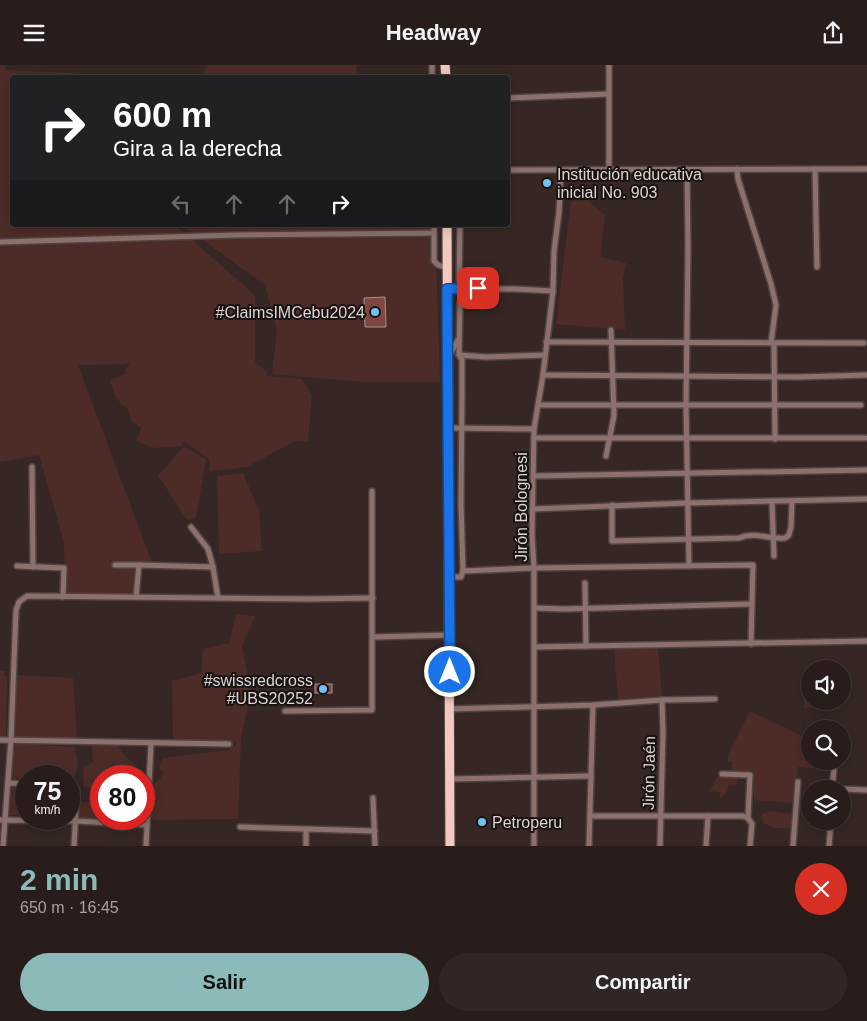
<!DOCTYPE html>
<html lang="es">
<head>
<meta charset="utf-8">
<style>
	:root { --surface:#281d1b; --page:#302624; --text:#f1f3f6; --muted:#a5a2a3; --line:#443b3a; --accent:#8bbbb9 }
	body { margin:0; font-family:Helvetica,sans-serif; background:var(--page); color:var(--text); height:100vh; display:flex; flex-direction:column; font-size:19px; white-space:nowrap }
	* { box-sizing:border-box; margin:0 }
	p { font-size:16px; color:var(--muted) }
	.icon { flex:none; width:28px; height:28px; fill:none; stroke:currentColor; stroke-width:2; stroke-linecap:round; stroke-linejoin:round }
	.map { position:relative; height:781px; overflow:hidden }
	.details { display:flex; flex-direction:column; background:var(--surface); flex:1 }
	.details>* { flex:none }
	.top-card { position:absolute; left:10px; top:10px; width:500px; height:152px; border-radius:5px; box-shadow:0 2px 12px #0003,0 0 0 1px var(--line); background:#202124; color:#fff; overflow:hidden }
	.controls { position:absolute; left:801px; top:595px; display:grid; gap:10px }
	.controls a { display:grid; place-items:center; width:50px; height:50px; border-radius:50%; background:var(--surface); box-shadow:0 2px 12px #0003,0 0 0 1px var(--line); font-size:25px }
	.speed { position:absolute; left:15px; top:700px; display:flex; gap:10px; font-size:25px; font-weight:700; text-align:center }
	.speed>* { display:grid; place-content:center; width:65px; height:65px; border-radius:50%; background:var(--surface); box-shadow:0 2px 12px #0003,0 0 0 1px var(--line); line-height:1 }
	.speed small { font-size:12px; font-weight:400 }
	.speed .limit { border:8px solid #d22; background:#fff; color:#111 }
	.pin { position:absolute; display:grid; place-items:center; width:42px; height:42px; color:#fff; margin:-21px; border-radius:10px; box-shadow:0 2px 8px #0006 }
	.me { position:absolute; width:55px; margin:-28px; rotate:0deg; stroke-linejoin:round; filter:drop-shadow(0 0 4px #0008) }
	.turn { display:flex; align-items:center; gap:18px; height:105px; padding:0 20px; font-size:22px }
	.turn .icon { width:65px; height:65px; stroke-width:2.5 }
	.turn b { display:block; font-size:35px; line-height:42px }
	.lanes { display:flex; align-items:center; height:48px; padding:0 20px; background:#0003; justify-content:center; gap:25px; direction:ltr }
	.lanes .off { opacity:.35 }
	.round { display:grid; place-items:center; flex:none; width:52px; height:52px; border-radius:26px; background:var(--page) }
	.headline { display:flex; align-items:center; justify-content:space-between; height:85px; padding:0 20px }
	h1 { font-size:30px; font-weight:700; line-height:38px; color:var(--accent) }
	.button { display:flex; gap:10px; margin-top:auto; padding:10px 20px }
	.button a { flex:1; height:58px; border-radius:30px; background:var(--accent); color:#111; font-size:20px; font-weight:700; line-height:58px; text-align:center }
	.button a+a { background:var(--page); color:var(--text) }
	header { display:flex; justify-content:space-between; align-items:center; height:65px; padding:0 20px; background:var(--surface); font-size:22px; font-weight:700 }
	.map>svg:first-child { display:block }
</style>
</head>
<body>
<header><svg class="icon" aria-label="menu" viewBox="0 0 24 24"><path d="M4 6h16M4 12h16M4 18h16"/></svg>Headway<svg class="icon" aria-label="share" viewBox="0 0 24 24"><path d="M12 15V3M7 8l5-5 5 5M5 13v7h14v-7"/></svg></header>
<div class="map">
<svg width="867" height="781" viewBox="0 0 867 781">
	<rect width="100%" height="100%" fill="#362724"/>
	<g fill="#4d2c27">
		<path d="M0,0H5L6,5L132,11L129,12H12V160H175L255,230V297L266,306L267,311L302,314L312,330L308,377L295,376L247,402L209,407L210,395L184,376L181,381L154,383L136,376L141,363L131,355L127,343L121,339L114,329L110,315L125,309V304L130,299L78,300L153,500H139L136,531L65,532L64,478L39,390L0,397Z"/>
		<path d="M208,0H357L356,11L202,12Z"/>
		<path d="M587,135L605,150L600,192L626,198L623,214L625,265L556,259L571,136Z"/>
		<path d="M182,160H435L440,317H365L272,309L277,266L265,220Z"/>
		<path d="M184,382L206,394L196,452L187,455L158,410Z"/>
		<path d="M243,408L259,445L262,486L219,489L217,411Z"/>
		<path d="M236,549L255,551L242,581L251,628L241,672L238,754L151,755L154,719L161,713L163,707L159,702L163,693L229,685L237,678L173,675L172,616L201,608L203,584L229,578Z"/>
		<path d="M614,584H658L662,631L618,634Z"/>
		<path d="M0,606H5L4,611H7L6,672H0Z"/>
		<path d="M805,606H810V636H833V640L804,643Z"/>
		<path d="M15,610L73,613L77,677L12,674Z"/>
		<path d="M750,646L810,675V696H831L827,704L798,702L795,738L754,735L752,709L732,708V697H728V690Z"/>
		<path d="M15,679L75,682L78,699L75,711L70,713L69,711L11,713Z"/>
		<path d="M92,681H118C125,693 135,698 143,710L101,711V741L95,739L93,743L99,747L94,755L78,752L79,737H92L91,723L84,722L83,703L93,697Z"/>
		<path d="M717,712L738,713L736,720L728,721L727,727L721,734L719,727L710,726Z"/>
		<path d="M12,716L26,717V750H10Z"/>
		<path d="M770,746L791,749V763H774L763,758L761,749Z"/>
	</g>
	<g fill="#7f473f" stroke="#a69390">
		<path d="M385,232L386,262H365L364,233Z"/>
		<rect x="315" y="619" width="17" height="9"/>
	</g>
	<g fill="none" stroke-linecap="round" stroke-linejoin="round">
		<defs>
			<g id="minor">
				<path d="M432,12V0"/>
				<path d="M508,33L609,29"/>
				<path d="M687,104L688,182L686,340L689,501"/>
				<path d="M737,104L738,114L771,219L776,240L771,278"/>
				<path d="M815,104L817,202"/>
				<path d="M508,105L867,104"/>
				<path d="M609,105V0"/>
				<path d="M434,160V196L438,200L447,203"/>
				<path d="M0,177L235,170L434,168"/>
				<path d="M459,223L460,160"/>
				<path d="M447,224H516L553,226"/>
				<path d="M546,277L864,278"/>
				<path d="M774,278L775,374"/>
				<path d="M459,290L486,292L545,290"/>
				<path d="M449,291L458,275"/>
				<path d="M543,310L800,312L867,310"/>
				<path d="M538,340H861"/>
				<path d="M448,363L534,364"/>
				<path d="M534,373H865"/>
				<path d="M606,391L614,351L611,265"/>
				<path d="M32,402L33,502"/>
				<path d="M533,411L867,405"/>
				<path d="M772,437L774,491"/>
				<path d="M612,440V476L739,473C755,466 769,475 785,473L789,470L791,462L792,436"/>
				<path d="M532,444L687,438L867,434"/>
				<path d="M191,462L208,484L213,502"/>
				<path d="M115,500H139L136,532"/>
				<path d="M139,500L213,502L218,533"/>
				<path d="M17,501L64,503L63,532"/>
				<path d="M463,506L534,503L753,500L751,579"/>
				<path d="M449,512H461L463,505L461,439L462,328V295L459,290L460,238"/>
				<path d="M585,518L586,581"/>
				<path d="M534,543L565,544L752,539"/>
				<path d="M373,572L450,570"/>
				<path d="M534,582L867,576"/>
				<path d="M450,644L593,640L662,635L715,634"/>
				<path d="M285,646L372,645V426"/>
				<path d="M0,675L229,679"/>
				<path d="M722,709L750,710L748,753"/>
				<path d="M450,714L591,711"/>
				<path d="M8,718L26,719"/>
				<path d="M69,720L74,721L77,726L74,781"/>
				<path d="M832,724L834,704"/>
				<path d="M842,724L867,725"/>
				<path d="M373,733L375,781"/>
				<path d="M590,751H743L748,753"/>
				<path d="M748,753L752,759L750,781"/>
				<path d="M0,755L76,756L147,760"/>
				<path d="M240,762L375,766"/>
				<path d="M306,765V781"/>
				<path d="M3,781L11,675L16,545L19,537L27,531L310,534L373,533"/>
				<path d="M146,781L151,678"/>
				<path d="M534,781V503L532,470L534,364L543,310L553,226L554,186L559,147L561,105"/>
				<path d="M589,781L593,640"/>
				<path d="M660,781L663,668L662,635"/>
				<path d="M706,781L708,751"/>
				<path d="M793,781L798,717"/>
				<path d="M829,781L831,756"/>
			</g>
			<g id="trunk">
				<path d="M445,0L446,12"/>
				<path d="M447,160L450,781"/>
			</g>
		</defs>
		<use href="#minor" stroke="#514340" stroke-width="8"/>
		<use href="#trunk" stroke="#514340" stroke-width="11"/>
		<use href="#minor" stroke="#8b706b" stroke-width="5"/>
		<use href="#trunk" stroke="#f2c8c1" stroke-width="9"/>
	</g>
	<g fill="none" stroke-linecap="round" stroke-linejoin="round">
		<defs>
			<path id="route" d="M450,607L447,224L478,223"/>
		</defs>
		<use href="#route" stroke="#114b97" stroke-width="12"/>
		<use href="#route" stroke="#1a73e8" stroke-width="9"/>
	</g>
	<g fill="#72c1f5" stroke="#181210" stroke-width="2">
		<circle cx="547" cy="118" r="5"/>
		<circle cx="375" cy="247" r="5"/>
		<circle cx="323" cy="624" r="5"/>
		<circle cx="482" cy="757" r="5"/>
	</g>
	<g text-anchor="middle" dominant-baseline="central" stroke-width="4" stroke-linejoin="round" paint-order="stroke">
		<g font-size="16" fill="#dfd5d3" stroke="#181210" text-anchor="start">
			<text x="557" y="109">Institución educativa<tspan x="557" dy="18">inicial No. 903</tspan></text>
			<text x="365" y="247" text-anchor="end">#ClaimsIMCebu2024</text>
			<text x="313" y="615" text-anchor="end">#swissredcross<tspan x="313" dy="18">#UBS20252</tspan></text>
			<text x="492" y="757">Petroperu</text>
		</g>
		<g font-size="16" fill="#dfd5d3" stroke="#181210">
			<text transform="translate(521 442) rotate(-90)">Jirón Bolognesi</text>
			<text transform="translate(649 708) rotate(-89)">Jirón Jaén</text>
		</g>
	</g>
</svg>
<div class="controls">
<a><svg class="icon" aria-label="sound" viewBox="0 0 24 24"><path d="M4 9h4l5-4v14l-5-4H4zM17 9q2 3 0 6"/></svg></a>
<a><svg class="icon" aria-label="search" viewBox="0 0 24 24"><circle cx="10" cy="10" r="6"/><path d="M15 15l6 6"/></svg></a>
<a><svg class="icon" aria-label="layers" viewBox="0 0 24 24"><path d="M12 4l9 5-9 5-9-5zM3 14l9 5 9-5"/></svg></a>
</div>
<div class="speed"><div>75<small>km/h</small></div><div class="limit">80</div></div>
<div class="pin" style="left:478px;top:223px;background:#d93025"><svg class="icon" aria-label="arrive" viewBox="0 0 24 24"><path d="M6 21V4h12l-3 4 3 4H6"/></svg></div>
<svg class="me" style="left:450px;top:607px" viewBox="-20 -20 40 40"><circle r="17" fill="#1a73e8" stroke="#fff" stroke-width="3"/><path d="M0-11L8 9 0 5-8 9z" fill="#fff"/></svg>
<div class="top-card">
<div class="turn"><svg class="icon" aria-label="right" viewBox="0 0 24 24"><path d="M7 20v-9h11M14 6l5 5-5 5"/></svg><div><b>600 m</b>Gira a la derecha</div></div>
<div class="lanes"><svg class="icon off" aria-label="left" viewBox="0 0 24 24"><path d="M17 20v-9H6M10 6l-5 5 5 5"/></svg><svg class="icon off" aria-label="ahead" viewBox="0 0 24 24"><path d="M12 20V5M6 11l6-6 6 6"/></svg><svg class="icon off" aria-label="ahead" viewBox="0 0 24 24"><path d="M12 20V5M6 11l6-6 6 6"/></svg><svg class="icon" aria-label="right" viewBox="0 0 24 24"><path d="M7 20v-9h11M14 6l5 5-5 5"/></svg></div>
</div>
</div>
<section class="details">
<div class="headline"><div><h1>2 min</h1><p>650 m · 16:45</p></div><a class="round" style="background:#d93025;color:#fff"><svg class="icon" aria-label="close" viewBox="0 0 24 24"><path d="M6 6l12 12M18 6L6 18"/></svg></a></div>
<div class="button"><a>Salir</a><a>Compartir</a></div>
</section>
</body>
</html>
